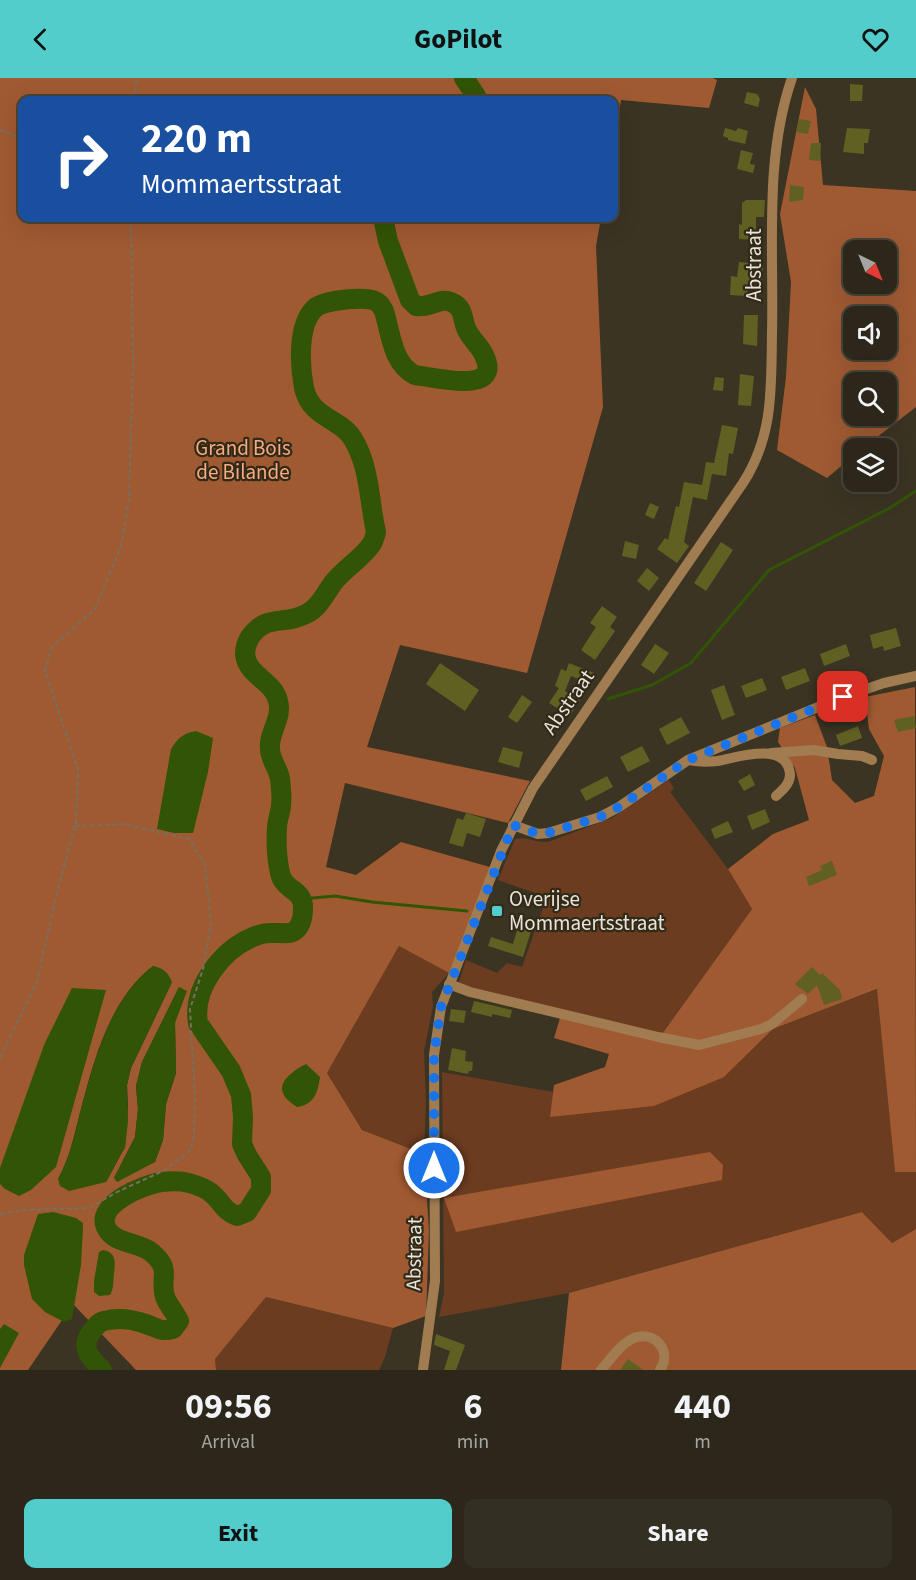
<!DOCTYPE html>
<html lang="en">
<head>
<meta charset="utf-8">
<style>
	:root { --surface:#2c271a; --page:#342f23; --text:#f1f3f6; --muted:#a6a5a2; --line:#484439; --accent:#53cdcb }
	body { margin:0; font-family:"Source Sans 3",sans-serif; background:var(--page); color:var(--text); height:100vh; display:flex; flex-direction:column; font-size:22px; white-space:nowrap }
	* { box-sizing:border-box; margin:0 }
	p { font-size:20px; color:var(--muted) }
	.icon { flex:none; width:33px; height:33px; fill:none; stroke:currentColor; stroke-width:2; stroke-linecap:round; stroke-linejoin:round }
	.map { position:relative; height:1292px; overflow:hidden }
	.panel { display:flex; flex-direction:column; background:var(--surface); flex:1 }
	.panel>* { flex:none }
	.hud { position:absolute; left:18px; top:18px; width:600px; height:126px; border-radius:12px; box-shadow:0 6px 24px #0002,0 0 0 2px var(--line); background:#1a4fa0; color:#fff; overflow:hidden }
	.needle { width:39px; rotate:137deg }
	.fabs { position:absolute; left:843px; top:162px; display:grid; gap:12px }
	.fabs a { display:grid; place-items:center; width:54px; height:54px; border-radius:12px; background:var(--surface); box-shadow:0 6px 24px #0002,0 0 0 2px var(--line); font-size:30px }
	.pin { position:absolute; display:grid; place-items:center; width:51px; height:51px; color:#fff; margin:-26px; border-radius:12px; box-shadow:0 3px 9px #0006 }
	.me { position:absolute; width:66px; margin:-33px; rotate:0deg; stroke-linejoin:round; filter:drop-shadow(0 0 4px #0008) }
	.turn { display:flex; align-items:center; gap:21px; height:126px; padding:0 24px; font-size:27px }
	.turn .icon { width:78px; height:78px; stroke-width:2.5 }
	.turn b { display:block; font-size:42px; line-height:51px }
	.eta { display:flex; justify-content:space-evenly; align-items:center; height:102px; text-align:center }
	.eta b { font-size:36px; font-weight:700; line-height:42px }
	.action { display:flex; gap:12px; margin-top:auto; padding:12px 24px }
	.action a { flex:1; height:69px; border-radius:12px; background:var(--accent); color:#111; font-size:24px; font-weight:700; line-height:69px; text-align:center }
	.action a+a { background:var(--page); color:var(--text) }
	header { display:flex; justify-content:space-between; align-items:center; height:78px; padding:0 24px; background:var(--accent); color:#111; font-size:27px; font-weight:700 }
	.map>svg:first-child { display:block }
</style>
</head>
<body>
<header><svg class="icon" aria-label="back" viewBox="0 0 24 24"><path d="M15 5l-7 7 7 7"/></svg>GoPilot<svg class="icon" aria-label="heart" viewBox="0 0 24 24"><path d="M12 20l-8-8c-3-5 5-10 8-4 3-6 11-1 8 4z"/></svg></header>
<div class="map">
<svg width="916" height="1292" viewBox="0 0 916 1292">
	<rect width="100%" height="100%" fill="#3b3423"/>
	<g fill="#6c3c20">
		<path d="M669,702L674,711L670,714L728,791L752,831L662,956L456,913L466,882L497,895L507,885L522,889L547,819L498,802L515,761C526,758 536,765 548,764L612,740Z"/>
		<path d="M399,868L449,895L432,914L433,928L424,973L426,1023L424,1076L362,1052L327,995Z"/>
		<path d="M878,911L895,1094H916V1151L892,1165L862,1134L569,1215L439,1239L444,1215L442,994L553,1014L551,1039L724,999L773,951Z"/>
		<path d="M266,1219L393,1250L385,1279L379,1292H216L215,1281Z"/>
	</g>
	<g fill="#a05a32" fill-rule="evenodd">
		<path d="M0,0H713L717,2L709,30L621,22L614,66V22H22V140H601L596,168L603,329L527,595L400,567L367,669L530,703L508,745L345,705L326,789L356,797L401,764L490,789L449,895L399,868L327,995L362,1052L424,1076L429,1152L426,1238L393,1250L266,1219L215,1281L216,1292H136L73,1226L28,1292H0ZM153,888L172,904L131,990L127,1007L128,1028L125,1069L106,1104L58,1101C71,1077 74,1057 81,1031C94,981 110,921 153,888ZM179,909L175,945L176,995L166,1026L163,1062L155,1084L114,1100L135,1059L138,1031L136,1008L142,984Z"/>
		<path d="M805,9L816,31L823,107L916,113V329L863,370H854L853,378L827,400L777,372L786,299L791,204L780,136ZM854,172H886V206H854ZM854,238H886V272H854ZM854,304H886V338H854Z"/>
		<path d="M915,609L916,1094H895L877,911L773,951L724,999L654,1028L550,1039L554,1007L605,989L609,976L554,960L560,940L662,956L752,831L728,791L773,756L809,742L795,690L778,664L780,650L815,637L827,669L832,702L855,725L874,718L884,678L869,651L865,619Z"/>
		<path d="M710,1074L723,1087L722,1102L456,1154L444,1120Z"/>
		<path d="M862,1134L892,1165L916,1151V1292H561L569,1215Z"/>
	</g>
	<g fill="#325406">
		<path d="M196,653L213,660L208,694L193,755H174L157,751L171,671C177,661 183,655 196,653Z"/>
		<path d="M153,888C163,890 168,894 172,904L131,990L127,1007L128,1044L125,1069L106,1104L69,1113L60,1108L58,1101C71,1077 74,1057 81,1031C95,981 110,921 153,888Z"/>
		<path d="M179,909L187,913L175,945L176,995L166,1026L163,1062L155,1084L117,1104L114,1100L135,1059L138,1031L136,1008L142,984Z"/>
		<path d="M72,910L106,912L56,1089L31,1112L19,1118L5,1111L0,1106V1090L44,967Z"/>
		<path d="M306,986L320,999C318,1014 314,1027 297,1029C269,1012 285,997 306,986Z"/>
		<path d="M53,1134L76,1140L83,1145V1150L81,1187L72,1241L64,1244L45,1234L32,1221L24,1187V1177L38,1136Z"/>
		<path d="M103,1172C117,1174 115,1185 114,1196C113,1204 114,1210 110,1217L99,1218L94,1214V1203L99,1174Z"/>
		<path d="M4,1246L19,1255L0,1290V1251Z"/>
	</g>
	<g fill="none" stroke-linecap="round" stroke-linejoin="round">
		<g stroke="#325406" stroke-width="3">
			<path d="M608,621L652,607L691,585L769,492L888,431L916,413"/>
			<path d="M302,821L335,818L372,824L467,833"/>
		</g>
		<g stroke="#325406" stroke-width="20">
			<path d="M464,0L476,18L477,22"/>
			<path d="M102,1292C89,1279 79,1268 93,1252C96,1248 99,1244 104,1243C118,1239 132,1241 146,1246C158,1250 160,1254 173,1251L179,1243C175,1234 168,1227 165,1219C159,1199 173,1192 151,1174C139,1164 115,1166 107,1151C93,1127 144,1106 162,1104C170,1103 182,1103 189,1105C196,1107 205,1110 210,1114C222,1123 222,1132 237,1138L247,1134L261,1112V1099L247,1077L242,1066L243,1039L241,1017L231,993L198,945C192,910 222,872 253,859C258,857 265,855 270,855C281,854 293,859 299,848C302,843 303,836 303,831C304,810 284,814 280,795C277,781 276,765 277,750C277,743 280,736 281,728C282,720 281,709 280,701C279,691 270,682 270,671C268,655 283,640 278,623C274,603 247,598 245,576C245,570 247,564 250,559C267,535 284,548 306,536C319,530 325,516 333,505C344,491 361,481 371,467C374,463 375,458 376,454C369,423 370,389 353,361C341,340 311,341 304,310C300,289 297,248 314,231C322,222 364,218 375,223C380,225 381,228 384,233C391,255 392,286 415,297C433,299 504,318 484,277C480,268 473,263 468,254C461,243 466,230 451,224C440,219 431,230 416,228L410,222L388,163L383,140"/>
		</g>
	</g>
	<g fill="#5f6021">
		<path d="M850,6L863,7L862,23H850Z"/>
		<path d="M747,14L757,16L760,21L758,29L744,25Z"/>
		<path d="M799,41L811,43L808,56L796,54Z"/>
		<path d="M725,50L736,53L738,50L748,53L745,66L728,62V60L723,58Z"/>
		<path d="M847,50L870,51L868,65H864V76L843,74Z"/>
		<path d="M811,65H821L820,83L809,82Z"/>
		<path d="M741,72L753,75L750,86L755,87L753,95L737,91Z"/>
		<path d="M790,107L804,109L803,122L789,124Z"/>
		<path d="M746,122H765L764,139H756V162L739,161V146L742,147V125Z"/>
		<path d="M739,184L763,186L762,206H748L747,218L730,217L731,198L737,199Z"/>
		<path d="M744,237H758L757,268L743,266Z"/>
		<path d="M740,296L754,298L751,328L738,327Z"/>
		<path d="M715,299L724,300L723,313L713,312Z"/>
		<path d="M722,347L738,350L733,376L729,375L726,398L712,396L707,422L693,419L684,464L689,468L677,485L657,471L665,460L668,462L676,428L679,429L684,404L702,407L706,384L714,385Z"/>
		<path d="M650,425L659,429L654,441L645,437Z"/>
		<path d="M625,463L639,467L636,481L622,478Z"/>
		<path d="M721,464L733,472L706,513L694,505Z"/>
		<path d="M647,490L659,500L649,513L637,503Z"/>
		<path d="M602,528L617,539L610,549L615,553L595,582L581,572L596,549L590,545Z"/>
		<path d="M896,550L901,568L884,573L883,568L873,571L870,557Z"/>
		<path d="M655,566L669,575L654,596L641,587Z"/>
		<path d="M846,566L850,578L824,588L820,576Z"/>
		<path d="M440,585L479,612L465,633L426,606Z"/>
		<path d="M569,585L594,595L590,606L571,598L565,613L580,622L570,638L549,625L559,610L555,608L561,591L566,593Z"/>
		<path d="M805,590L810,603L786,612L781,599Z"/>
		<path d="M762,600L767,612L746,620L741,608Z"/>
		<path d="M724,607L735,637L722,642L711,612Z"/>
		<path d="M522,617L532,624L517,645L508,639Z"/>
		<path d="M914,638L916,650L898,654L894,642Z"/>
		<path d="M681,639L690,655L667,667L659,651Z"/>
		<path d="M858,648L862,660L840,668L836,657Z"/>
		<path d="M642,668L650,683L628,694L620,679Z"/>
		<path d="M503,669L523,674L519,690L498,684Z"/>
		<path d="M750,696L755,707L744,713L738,703Z"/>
		<path d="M607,698L613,709L586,723L580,712Z"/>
		<path d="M765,731L770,744L752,752L747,738Z"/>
		<path d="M466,735L486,741L480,759L467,755L463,769L449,765L457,740L463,742Z"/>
		<path d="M728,743L733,754L715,761L711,751Z"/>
		<path d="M832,783L837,797L809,808L806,799L822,792L820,788Z"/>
		<path d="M518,849L531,853L523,879L488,868L491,859L513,866Z"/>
		<path d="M812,889L820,897L822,895L840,912L842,921L824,927L817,907L808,916L795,906Z"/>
		<path d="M474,923L512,932L510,940L492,936V939L471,934Z"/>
		<path d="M451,931L466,933L464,945L449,943Z"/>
		<path d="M452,970L466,973L465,983L473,984L472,993H469L468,996L448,992Z"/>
		<path d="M436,1256L465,1267L456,1292H444L450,1273L434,1267Z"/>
		<path d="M628,1281L643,1292H620Z"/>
	</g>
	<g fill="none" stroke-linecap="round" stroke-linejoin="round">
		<g stroke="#767061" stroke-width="2" stroke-dasharray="4.5 3" stroke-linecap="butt">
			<path d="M134,22L137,0"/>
			<path d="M0,52L22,60"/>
			<path d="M0,980L37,904L55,822L76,744L78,691L45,593L51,570L95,531L121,468L129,422L133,287L131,140"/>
			<path d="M0,1136L22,1132L89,1130L117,1114L163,1093L191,1072L194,1055L195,1021L190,931L203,891L211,846L205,787L189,761L124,746L75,748"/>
		</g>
		<g stroke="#a17c51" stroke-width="10">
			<path d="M771,675L814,672L838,676L862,678L872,682"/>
			<path d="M689,682C698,684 708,684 717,683C735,680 782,664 789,691C793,703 784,711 776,718"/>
			<path d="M513,747L538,756L548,755L600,739L619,729L688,682L843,619L884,605L916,598"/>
			<path d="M449,906L470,914L658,959L699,967L761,951L772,946L802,921"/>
			<path d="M423,1292L435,1203L434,977L441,929L501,773L533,710L743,405C774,357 771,309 772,255C774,171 764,80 792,0"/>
			<path d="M601,1292C611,1281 622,1263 637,1259C657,1254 672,1275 660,1292"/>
		</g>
	</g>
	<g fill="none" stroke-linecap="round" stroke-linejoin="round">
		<path stroke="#1a73e8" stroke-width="10" stroke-dasharray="0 18" d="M434,1090V977L441,929L513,747L538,756L548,755L600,739L619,729L688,682L843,619"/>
	</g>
	<rect fill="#53cdcb" stroke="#312a19" stroke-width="2" x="491" y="827" width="12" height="12" rx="3"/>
	<g text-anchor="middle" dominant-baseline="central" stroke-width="4.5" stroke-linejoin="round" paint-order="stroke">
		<g font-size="21" fill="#e8e4d9" stroke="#312a19">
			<text transform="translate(754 187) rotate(-90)">Abstraat</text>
			<text transform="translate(568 624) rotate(-55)">Abstraat</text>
			<text transform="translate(414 1176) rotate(-89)">Abstraat</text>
		</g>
		<g font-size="21" fill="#f9aa7f" stroke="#312a19">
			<text x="243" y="370">Grand Bois<tspan x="243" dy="24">de Bilande</tspan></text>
		</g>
		<g font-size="21" fill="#e8e4d9" stroke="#312a19" text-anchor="start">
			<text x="509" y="821">Overijse<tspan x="509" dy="24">Mommaertsstraat</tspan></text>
		</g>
	</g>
</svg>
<div class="fabs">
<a><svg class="needle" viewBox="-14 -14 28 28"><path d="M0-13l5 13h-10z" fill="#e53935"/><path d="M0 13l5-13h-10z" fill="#a6a5a2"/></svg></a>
<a><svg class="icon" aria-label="sound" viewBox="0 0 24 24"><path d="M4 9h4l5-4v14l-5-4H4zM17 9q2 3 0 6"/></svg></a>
<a><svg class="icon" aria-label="search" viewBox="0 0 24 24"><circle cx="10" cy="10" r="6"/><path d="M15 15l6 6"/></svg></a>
<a><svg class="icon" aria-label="layers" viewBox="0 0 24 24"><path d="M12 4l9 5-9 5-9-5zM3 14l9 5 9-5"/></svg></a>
</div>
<div class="pin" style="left:843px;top:619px;background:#d93025"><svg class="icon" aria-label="arrive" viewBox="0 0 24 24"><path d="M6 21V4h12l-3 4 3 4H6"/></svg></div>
<svg class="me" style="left:434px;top:1090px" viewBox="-20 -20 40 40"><circle r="17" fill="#1a73e8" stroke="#fff" stroke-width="3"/><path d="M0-11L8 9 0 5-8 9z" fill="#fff"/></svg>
<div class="hud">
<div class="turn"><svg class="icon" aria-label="right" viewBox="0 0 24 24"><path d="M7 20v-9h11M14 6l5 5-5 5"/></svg><div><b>220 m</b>Mommaertsstraat</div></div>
</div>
</div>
<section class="panel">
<div class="eta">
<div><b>09:56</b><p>Arrival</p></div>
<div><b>6</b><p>min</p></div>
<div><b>440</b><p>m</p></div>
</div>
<div class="action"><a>Exit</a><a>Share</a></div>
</section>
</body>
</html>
